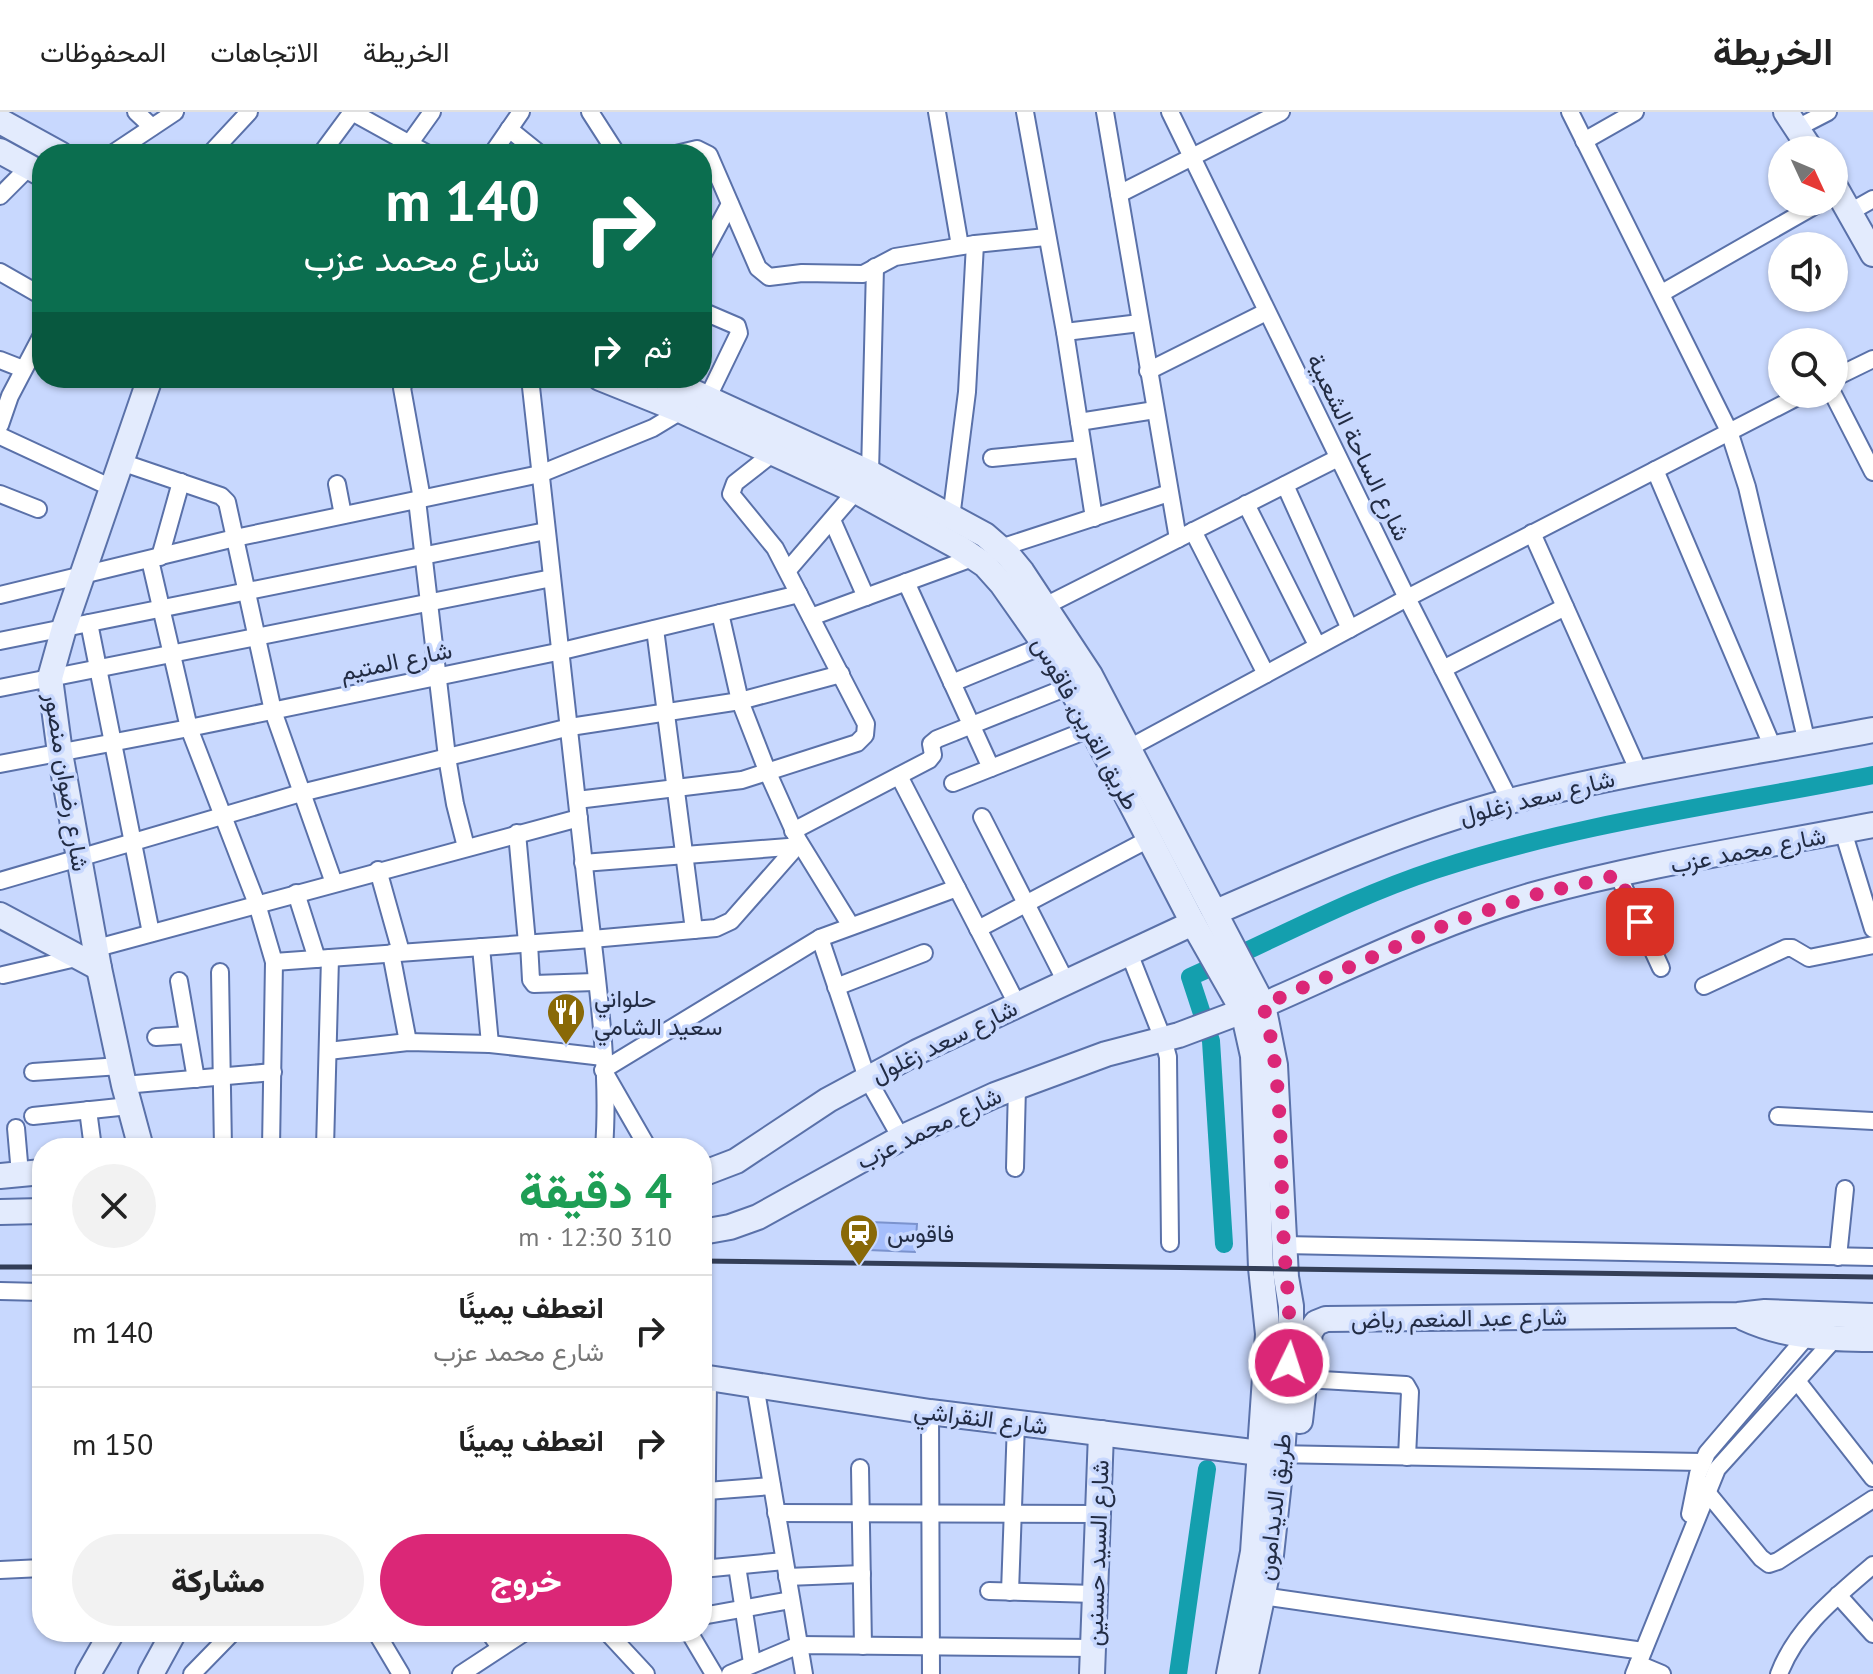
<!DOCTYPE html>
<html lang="ar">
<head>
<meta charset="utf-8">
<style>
	:root { --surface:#fff; --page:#f2f2f2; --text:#222; --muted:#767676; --line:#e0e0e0; --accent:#db2777 }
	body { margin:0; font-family:"PT Sans",Vazirmatn,sans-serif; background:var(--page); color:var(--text); direction:rtl; height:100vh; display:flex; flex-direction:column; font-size:30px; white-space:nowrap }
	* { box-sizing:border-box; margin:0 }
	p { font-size:26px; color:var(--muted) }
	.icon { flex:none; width:44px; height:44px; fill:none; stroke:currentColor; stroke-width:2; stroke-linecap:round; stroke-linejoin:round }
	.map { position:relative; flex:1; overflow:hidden; direction:ltr }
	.sheet { position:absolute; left:32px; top:1026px; width:680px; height:504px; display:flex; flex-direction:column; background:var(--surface); border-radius:32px; box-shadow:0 2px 6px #0004; direction:rtl }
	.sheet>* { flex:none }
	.top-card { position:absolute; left:32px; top:32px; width:680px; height:244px; border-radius:32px; box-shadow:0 2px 6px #0004; direction:rtl; background:#0b6e4f; color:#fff; overflow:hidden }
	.needle { width:52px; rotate:134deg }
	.buttons { position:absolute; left:1768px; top:24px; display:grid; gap:16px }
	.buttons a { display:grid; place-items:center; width:80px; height:80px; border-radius:50%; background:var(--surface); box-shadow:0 2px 6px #0004; font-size:40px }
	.pin { position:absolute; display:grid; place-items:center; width:68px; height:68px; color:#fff; margin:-34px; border-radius:16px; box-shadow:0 4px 12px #0006 }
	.me { position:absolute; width:88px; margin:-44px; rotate:4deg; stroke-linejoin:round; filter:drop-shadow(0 0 6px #0008) }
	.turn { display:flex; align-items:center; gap:28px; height:168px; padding:0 40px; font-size:36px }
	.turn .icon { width:104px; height:104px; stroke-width:2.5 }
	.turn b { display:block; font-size:56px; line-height:68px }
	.then { display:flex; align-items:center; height:76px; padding:0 40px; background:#0003; gap:16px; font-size:30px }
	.round { display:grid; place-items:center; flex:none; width:84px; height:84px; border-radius:42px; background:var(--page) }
	.headline { display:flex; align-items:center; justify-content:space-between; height:136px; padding:0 40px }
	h1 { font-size:48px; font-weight:800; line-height:60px; color:#1e9e55 }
	.button { display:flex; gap:16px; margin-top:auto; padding:16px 40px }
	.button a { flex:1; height:92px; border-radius:48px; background:var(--accent); color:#fff; font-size:32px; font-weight:800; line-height:92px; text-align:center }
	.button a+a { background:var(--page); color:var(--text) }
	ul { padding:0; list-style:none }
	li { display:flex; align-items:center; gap:24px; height:112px; padding:0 40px; border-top:2px solid var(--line) }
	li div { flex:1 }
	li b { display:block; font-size:30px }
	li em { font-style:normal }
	header { display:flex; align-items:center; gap:48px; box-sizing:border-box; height:112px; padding:0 40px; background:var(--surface); border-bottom:2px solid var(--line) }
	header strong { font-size:38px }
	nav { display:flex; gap:44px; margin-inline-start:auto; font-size:28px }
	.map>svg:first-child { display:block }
</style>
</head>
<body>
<header>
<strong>الخريطة</strong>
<nav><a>الخريطة</a><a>الاتجاهات</a><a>المحفوظات</a></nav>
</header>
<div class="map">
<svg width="1873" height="1562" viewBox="0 0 1873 1562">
	<rect width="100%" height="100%" fill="#c8d8fe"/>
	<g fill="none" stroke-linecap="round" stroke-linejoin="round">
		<g stroke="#149fae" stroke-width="18">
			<path d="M1224,1132L1211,929L1190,865C1272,829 1350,786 1435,758C1577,711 1726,692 1873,663"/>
			<path d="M1178,1562L1207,1357"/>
		</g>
	</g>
	<path fill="#a5befc" stroke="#7b93ce" stroke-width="2" d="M870,1110L917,1112L915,1140L869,1138Z"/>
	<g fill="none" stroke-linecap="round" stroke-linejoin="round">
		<defs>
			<g id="street">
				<path d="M136,0L152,15"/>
				<path d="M352,0L428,42"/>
				<path d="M590,0L617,42"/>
				<path d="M937,0L960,134"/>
				<path d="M1025,0L1065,220L1094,406"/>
				<path d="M1105,0L1178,427"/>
				<path d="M1170,0L1407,486L1510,689"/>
				<path d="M1570,0L1729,319L1747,375L1807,631"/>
				<path d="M1797,16L1828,0"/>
				<path d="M509,17L540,42"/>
				<path d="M1584,29L1635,0"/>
				<path d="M112,42L175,0"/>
				<path d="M210,42L249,0"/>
				<path d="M321,42L352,0"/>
				<path d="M402,42L432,0"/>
				<path d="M492,42L521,0"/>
				<path d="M676,42L697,37L709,43L758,156L769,165L802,161L863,162L895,145L975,132L1046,125"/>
				<path d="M1119,82L1281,0"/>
				<path d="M0,84L29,55"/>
				<path d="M1850,100L1873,87"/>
				<path d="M702,144L730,92"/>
				<path d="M0,160L42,184"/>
				<path d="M1662,181L1821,90"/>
				<path d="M702,199L737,214L739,221L708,285"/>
				<path d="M1065,220L1140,211"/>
				<path d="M0,248L23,257"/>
				<path d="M1148,259L1266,200"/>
				<path d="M406,266L402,276L422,387"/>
				<path d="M530,266C547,428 567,590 584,753C593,843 611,947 604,1036"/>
				<path d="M1834,266L1873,247"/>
				<path d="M1833,282L1873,360"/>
				<path d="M1079,310L1155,298"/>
				<path d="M0,313L10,284L42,223"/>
				<path d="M0,324L112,376"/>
				<path d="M992,346L1083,337"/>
				<path d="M121,350L221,384L227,390L273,599L334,771"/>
				<path d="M1655,358L1774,638"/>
				<path d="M870,361L875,155"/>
				<path d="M337,372L343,403"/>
				<path d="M1285,373L1350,517"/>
				<path d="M0,382L38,397"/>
				<path d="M417,388L447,645L455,692L466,735"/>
				<path d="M1246,392L1317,533"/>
				<path d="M951,406L967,280L975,132"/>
				<path d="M832,408L866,485"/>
				<path d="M1193,419L1266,562"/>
				<path d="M1532,421L1639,660"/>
				<path d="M1000,436L1169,381"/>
				<path d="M160,445L181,370"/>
				<path d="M150,448L189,616L257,792L274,850L271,1036"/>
				<path d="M788,458L856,379"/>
				<path d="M906,470L991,656"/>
				<path d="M0,483L235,426L540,362L653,316L686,296"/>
				<path d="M1045,494L1338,346"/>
				<path d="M720,501L740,589L768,661L798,728L851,814"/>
				<path d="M811,505L975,445"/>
				<path d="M89,511L151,821"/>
				<path d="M655,517L694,818"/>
				<path d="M0,529L546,419"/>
				<path d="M1443,557L1565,495"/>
				<path d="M952,571L1045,533"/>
				<path d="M0,576L552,466"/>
				<path d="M1129,636L1407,486L1803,282"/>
				<path d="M0,652L189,616L562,539L799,482"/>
				<path d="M899,664L1018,894"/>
				<path d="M953,671L1092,616"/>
				<path d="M577,688L742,668L857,631L865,623L866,612L775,436L731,382L735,371L772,342"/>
				<path d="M982,705L1066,870"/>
				<path d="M793,719L929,648L933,643L931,632L937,627L1070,574"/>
				<path d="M1843,719L1873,817"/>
				<path d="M517,721L527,831"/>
				<path d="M583,751L801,734"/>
				<path d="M378,758L401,840"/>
				<path d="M1618,763L1661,856"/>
				<path d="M0,769L301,681L570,615L740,589L841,562"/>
				<path d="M296,781L317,847"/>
				<path d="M978,817L1149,727"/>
				<path d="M820,826L867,966L901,1026"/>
				<path d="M529,831L531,868L534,872L595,870"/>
				<path d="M481,835L490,932"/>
				<path d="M97,836L579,706"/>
				<path d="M391,841L408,930"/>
				<path d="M1129,841L1163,927L1168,945L1170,1131"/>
				<path d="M274,850L592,827L716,816L731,809L797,734"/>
				<path d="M220,860L223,1036"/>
				<path d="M3,863L80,845"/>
				<path d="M179,869L196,967"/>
				<path d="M1704,874L1786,836H1792L1809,846L1873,833"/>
				<path d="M836,875L924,841"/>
				<path d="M156,925L188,923"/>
				<path d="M328,939L408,930L490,932L603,945"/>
				<path d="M603,958L820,826L957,776"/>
				<path d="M33,960L120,954"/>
				<path d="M606,963L648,1036"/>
				<path d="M124,973L273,960"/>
				<path d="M88,998L93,1036"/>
				<path d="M33,1004L129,994"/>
				<path d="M1778,1004L1873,1009"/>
				<path d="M16,1016L20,1062"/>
				<path d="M325,1036L330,846"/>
				<path d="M1015,1056L1017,974"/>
				<path d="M1284,1133L1873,1145"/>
				<path d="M1838,1145L1845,1077"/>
				<path d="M0,1179L42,1180"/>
				<path d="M1305,1267L1406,1273L1410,1280L1407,1345"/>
				<path d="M1797,1269L1873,1366"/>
				<path d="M755,1273L804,1562"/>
				<path d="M930,1300L931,1562"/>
				<path d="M1274,1342L1702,1350"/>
				<path d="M860,1356L863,1534"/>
				<path d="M707,1379L772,1374"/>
				<path d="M1706,1379L1761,1446L1769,1452L1778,1449L1873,1387"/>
				<path d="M776,1401L1098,1402"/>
				<path d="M1690,1402L1698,1362L1707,1341L1807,1224L1809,1217"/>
				<path d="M737,1454L752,1551"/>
				<path d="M706,1456L708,1266"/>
				<path d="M702,1457L784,1449"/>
				<path d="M0,1458L42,1456"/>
				<path d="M787,1465L862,1462"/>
				<path d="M989,1479L1095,1482"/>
				<path d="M1010,1480L1016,1311"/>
				<path d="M1838,1483L1873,1522"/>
				<path d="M1262,1484L1643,1539"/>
				<path d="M702,1504L791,1488"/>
				<path d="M376,1520L401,1562"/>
				<path d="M489,1520L500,1535"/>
				<path d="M607,1520L646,1562"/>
				<path d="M689,1520L714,1562"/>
				<path d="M1638,1552L1662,1562"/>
				<path d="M192,1562L233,1520"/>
				<path d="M461,1562L525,1520"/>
				<path d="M730,1562L799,1533L1093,1536"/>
				<path d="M1634,1562L1717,1357L1838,1223"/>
				<path d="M1779,1562C1797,1515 1836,1485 1873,1453"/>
			</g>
			<g id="secondary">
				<path d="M1786,0L1811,38"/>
				<path d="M0,9L60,42"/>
				<path d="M0,39L42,62"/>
				<path d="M1834,73L1873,142"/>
				<path d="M600,266L682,299L856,379L960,436L985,453L1002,472L1045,533L1070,574L1193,811L1243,899L1253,944L1261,1156L1268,1222L1253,1440L1229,1562"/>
				<path d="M663,266L870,361L985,423L1008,443L1022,460L1090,563L1263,893L1275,953L1286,1165L1291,1194V1221L1282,1342L1271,1443L1246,1562"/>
				<path d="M1216,800C1312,758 1408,716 1510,689C1630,659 1752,641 1873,618"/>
				<path d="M0,803L99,856"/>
				<path d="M1263,893C1352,854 1440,810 1533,783C1644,752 1760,735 1873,713"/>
				<path d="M141,1036L124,973L99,856L60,641L50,566L64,516L150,266"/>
				<path d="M702,1062L736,1049L828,988L917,940L1193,811"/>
				<path d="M0,1064L42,1060"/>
				<path d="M0,1100L42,1099"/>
				<path d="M702,1120L730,1115L758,1105L901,1026L995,983L1106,942L1179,923L1243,899"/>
				<path d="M1744,1206C1785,1225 1828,1227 1873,1227"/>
				<path d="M702,1265L930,1300L1260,1341"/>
				<path d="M1300,1309L1310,1220L1316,1211L1326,1207L1738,1203L1765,1200L1873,1204"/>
				<path d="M88,1562L112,1520"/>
				<path d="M151,1562L174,1520"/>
				<path d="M1092,1562L1101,1321"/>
			</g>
		</defs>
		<use href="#street" stroke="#5a71a9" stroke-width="20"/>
		<use href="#secondary" stroke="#5a71a9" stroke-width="28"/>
		<use href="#street" stroke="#fff" stroke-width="16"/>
		<use href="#secondary" stroke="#e3ebfd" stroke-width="24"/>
		<g stroke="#333e57" stroke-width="5">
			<path d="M702,1149L1873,1165"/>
			<path d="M0,1155H42"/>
		</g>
	</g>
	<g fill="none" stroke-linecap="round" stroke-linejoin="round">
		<path stroke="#db2777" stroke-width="14" stroke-dasharray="0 25.2" d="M1289,1251C1292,1204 1285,1162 1283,1115C1280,1043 1283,962 1263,893L1450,811L1534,783L1618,763L1640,810"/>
	</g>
	<defs>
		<symbol id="restaurant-pin" viewBox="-11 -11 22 30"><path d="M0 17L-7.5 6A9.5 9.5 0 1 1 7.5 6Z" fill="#896907" stroke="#c8d8fe"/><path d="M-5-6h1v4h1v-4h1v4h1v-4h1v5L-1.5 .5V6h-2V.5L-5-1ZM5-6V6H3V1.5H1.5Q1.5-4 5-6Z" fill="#fff"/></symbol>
		<symbol id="station-pin" viewBox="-11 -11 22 30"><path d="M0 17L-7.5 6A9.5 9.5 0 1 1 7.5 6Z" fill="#896907" stroke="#c8d8fe"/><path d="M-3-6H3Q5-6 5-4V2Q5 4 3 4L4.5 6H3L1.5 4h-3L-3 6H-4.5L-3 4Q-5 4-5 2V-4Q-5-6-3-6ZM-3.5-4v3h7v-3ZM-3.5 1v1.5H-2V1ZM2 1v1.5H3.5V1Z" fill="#fff"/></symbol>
	</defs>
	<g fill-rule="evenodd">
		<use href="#restaurant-pin" x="544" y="878" width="44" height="60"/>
		<use href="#station-pin" x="837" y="1099" width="44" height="60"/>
	</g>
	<g text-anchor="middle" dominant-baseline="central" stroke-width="7" stroke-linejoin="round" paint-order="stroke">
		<g font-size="24" fill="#222c44" stroke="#c8d8fe">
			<text transform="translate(1359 335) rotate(64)">شارع الساحة الشعبية</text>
			<text transform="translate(396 549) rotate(-12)">شارع المتيم</text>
			<text transform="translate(1086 611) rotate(61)">طريق القرين, فاقوس</text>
			<text transform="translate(67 670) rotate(81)">شارع رضوان منصور</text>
			<text transform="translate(1537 685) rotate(-14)">شارع سعد زغلول</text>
			<text transform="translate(1748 738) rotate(-11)">شارع محمد عزب</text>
			<text transform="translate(944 929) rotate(-26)">شارع سعد زغلول</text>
			<text transform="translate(929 1016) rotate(-26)">شارع محمد عزب</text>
			<text transform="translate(1459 1206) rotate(-1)">شارع عبد المنعم رياض</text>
			<text transform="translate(981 1306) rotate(7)">شارع النقراشي</text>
			<text transform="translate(1274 1395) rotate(-83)">طريق الديدامون</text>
			<text transform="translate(1097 1441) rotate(-88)">شارع السيد حسنين</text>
		</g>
		<g font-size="24" fill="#222c44" stroke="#c8d8fe" text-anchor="start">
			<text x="594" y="886">حلواني<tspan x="594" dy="28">سعيد الشامي</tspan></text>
			<text x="887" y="1121">فاقوس</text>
		</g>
	</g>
</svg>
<div class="buttons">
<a><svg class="needle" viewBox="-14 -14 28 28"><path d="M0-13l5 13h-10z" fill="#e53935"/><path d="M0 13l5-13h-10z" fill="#767676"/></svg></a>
<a><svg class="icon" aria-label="sound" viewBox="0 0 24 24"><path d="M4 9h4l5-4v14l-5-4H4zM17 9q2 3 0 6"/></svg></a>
<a><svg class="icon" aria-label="search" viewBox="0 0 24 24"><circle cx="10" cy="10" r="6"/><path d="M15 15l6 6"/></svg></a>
</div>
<div class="pin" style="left:1640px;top:810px;background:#d93025"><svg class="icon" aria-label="arrive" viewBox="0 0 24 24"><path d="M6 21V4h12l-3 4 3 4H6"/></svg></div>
<svg class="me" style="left:1289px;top:1251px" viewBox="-20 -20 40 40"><circle r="17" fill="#db2777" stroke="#fff" stroke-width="3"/><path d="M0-11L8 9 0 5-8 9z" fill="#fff"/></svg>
<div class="top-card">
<div class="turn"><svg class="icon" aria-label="right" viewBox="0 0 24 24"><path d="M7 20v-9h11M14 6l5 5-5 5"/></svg><div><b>140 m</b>شارع محمد عزب</div></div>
<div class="then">ثم<svg class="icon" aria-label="right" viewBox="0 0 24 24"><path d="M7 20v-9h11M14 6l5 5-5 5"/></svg></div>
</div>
<section class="sheet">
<div class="headline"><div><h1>4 دقيقة</h1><p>310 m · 12:30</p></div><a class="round"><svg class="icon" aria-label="close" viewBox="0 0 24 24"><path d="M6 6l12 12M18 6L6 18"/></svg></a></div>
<ul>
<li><svg class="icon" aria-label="right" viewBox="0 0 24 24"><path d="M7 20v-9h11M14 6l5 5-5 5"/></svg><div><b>انعطف يمينًا</b><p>شارع محمد عزب</p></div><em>140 m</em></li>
<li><svg class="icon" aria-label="right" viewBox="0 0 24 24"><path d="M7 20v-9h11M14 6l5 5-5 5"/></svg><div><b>انعطف يمينًا</b></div><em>150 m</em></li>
</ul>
<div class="button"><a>خروج</a><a>مشاركة</a></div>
</section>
</div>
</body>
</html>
